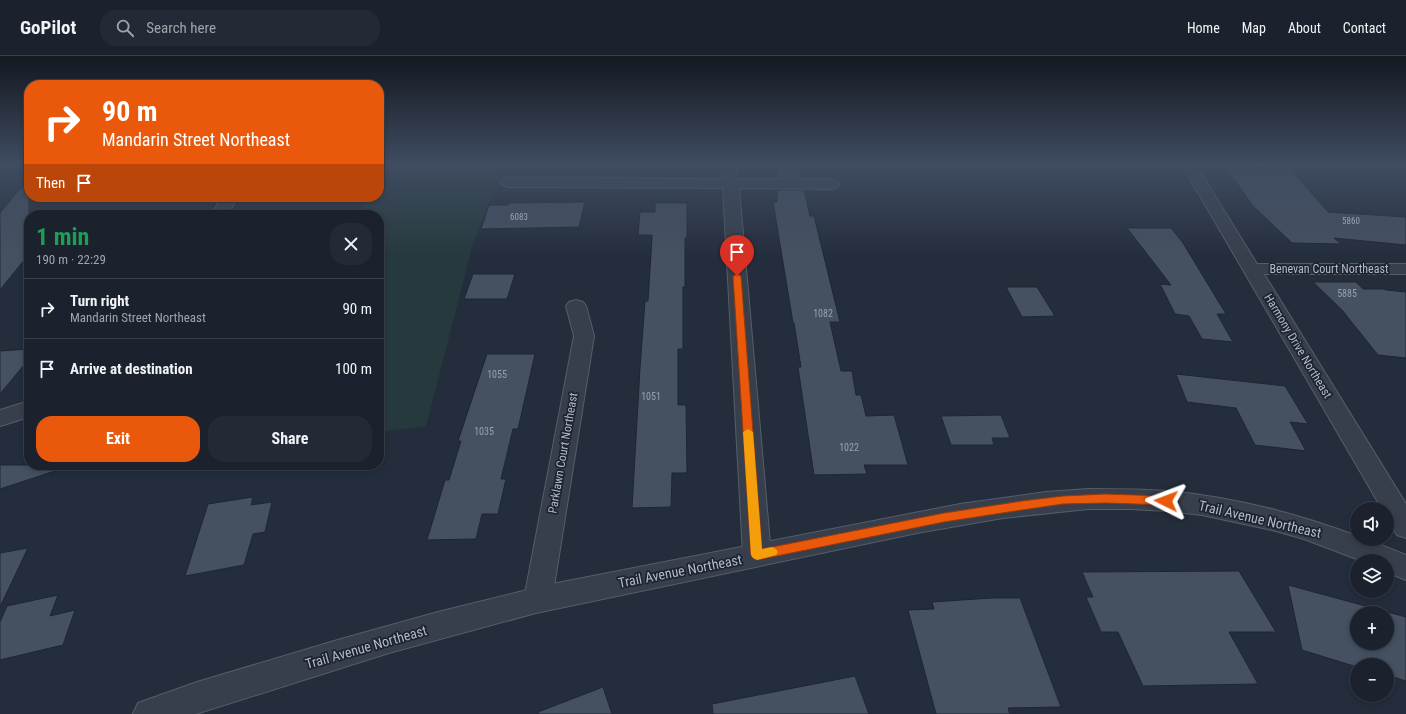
<!DOCTYPE html>
<html lang="en">
<head>
<meta charset="utf-8">
<style>
	:root { --surface:#1b222d; --page:#242a35; --text:#f1f3f6; --muted:#a0a4aa; --line:#393f49; --accent:#ea580c }
	body { margin:0; font-family:"Roboto Condensed",sans-serif; background:var(--page); color:var(--text); height:100vh; display:flex; flex-direction:column; font-size:15px; white-space:nowrap }
	* { box-sizing:border-box; margin:0 }
	p { font-size:13px; color:var(--muted) }
	.icon { flex:none; width:22px; height:22px; fill:none; stroke:currentColor; stroke-width:2; stroke-linecap:round; stroke-linejoin:round }
	.map { position:relative; flex:1; overflow:hidden }
	.sheet { position:absolute; left:24px; top:154px; width:360px; height:260px; display:flex; flex-direction:column; background:var(--surface); border-radius:16px; box-shadow:0 2px 6px #0003,0 0 0 1px var(--line) }
	.sheet>* { flex:none }
	.banner { position:absolute; left:24px; top:24px; width:360px; height:122px; border-radius:16px; box-shadow:0 2px 6px #0003,0 0 0 1px var(--line); background:#ea580c; color:#fff; overflow:hidden }
	.controls { position:absolute; left:1350px; top:446px; display:grid; gap:8px }
	.controls a { display:grid; place-items:center; width:44px; height:44px; border-radius:50%; background:var(--surface); box-shadow:0 2px 6px #0003,0 0 0 1px var(--line); font-size:20px }
	.pin { position:absolute; display:grid; place-items:center; width:34px; height:34px; color:#fff; margin:-41px -17px; border-radius:50% 50% 50% 0; rotate:-45deg; box-shadow:0 0 4px #0007 }
	.pin .icon { rotate:45deg }
	.me { position:absolute; width:44px; margin:-22px; rotate:273deg; stroke-linejoin:round; filter:drop-shadow(0 0 3px #0008) }
	.turn { display:flex; align-items:center; gap:14px; height:84px; padding:0 12px; font-size:18px }
	.turn .icon { width:52px; height:52px; stroke-width:2.5 }
	.turn b { display:block; font-size:28px; line-height:34px }
	.then { display:flex; align-items:center; height:38px; padding:0 12px; background:#0003; gap:8px; font-size:15px }
	.round { display:grid; place-items:center; flex:none; width:42px; height:42px; border-radius:16px; background:var(--page) }
	.head { display:flex; align-items:center; justify-content:space-between; height:68px; padding:0 12px }
	h1 { font-size:24px; font-weight:700; line-height:30px; color:#1e9e55 }
	.action { display:flex; gap:8px; margin-top:auto; padding:8px 12px }
	.action a { flex:1; height:46px; border-radius:16px; background:var(--accent); color:#fff; font-size:16px; font-weight:700; line-height:46px; text-align:center }
	.action a+a { background:var(--page); color:var(--text) }
	ul { padding:0; list-style:none }
	li { display:flex; align-items:center; gap:12px; height:60px; padding:0 12px; border-top:1px solid var(--line) }
	li div { flex:1 }
	li b { display:block; font-size:15px }
	li em { font-style:normal }
	header { display:flex; align-items:center; gap:24px; box-sizing:border-box; height:56px; padding:0 20px; background:var(--surface); border-bottom:1px solid var(--line) }
	header strong { font-size:19px }
	nav { display:flex; gap:22px; margin-inline-start:auto; font-size:14px }
	.search { width:280px; height:36px; background:var(--page); display:flex; align-items:center; gap:10px; box-sizing:border-box; padding:0 14px; border-radius:16px; color:var(--muted); font-size:15px }
	.map>svg:first-child { display:block }
</style>
</head>
<body>
<header>
<strong>GoPilot</strong>
<div class="search"><svg class="icon" aria-label="search" viewBox="0 0 24 24"><circle cx="10" cy="10" r="6"/><path d="M15 15l6 6"/></svg>Search here</div>
<nav><a>Home</a><a>Map</a><a>About</a><a>Contact</a></nav>
</header>
<div class="map">
<svg width="1406" height="658" viewBox="0 0 1406 658">
	<rect width="100%" height="100%" fill="#242d3c"/>
	<path fill="#26393d" d="M382,109H504L473,188L426,370L379,376V159H358L366,141H379V114Z"/>
	<g fill="#455060" stroke="#1f2633" fill-rule="evenodd">
		<path d="M777,109H798L801,122H777Z"/>
		<path d="M1224,109L1264,112L1261,109H1287L1328,156L1406,161V189L1334,182L1341,188L1292,187L1253,150Z"/>
		<path d="M29,122V198L0,234V157Z"/>
		<path d="M777,134H804L810,160H814L840,266H830L841,315H852L856,339H861L866,360L894,359L908,409H864L867,418L814,419L798,311H801L794,267H793L773,146H777Z"/>
		<path d="M585,146L579,171L481,173L489,149H508L509,147Z"/>
		<path d="M655,147H687V182H685V231H683V293H678V349H686L687,417H672L671,451L632,452L640,312L645,245H648L652,182V179H638L640,156H655Z"/>
		<path d="M1127,172H1171L1183,187L1226,258H1217L1233,286L1202,283L1189,260L1175,258L1160,228L1171,229Z"/>
		<path d="M473,218H515L507,243H464Z"/>
		<path d="M1313,226H1356L1363,233H1384L1386,234L1406,236V302L1378,299L1342,254Z"/>
		<path d="M1006,231H1037L1055,260L1022,261Z"/>
		<path d="M29,293V303L0,338V295Z"/>
		<path d="M487,298H535L518,373H513L501,423H506L498,458H482L476,483L427,484L445,424H449L461,385H458Z"/>
		<path d="M1176,318L1285,330L1308,368L1290,366L1306,395L1255,389L1236,352L1187,346Z"/>
		<path d="M1001,359L1010,382H992L994,389H951L941,360Z"/>
		<path d="M0,409H61V413L0,433Z"/>
		<path d="M253,441L251,449L272,446L265,476L253,478L244,509L185,520L208,448Z"/>
		<path d="M28,492L0,551V497Z"/>
		<path d="M1239,515L1276,576H1229L1258,628L1143,630L1118,576H1101L1086,541H1093L1082,516Z"/>
		<path d="M1288,529L1406,561V625L1387,619V609H1357V611L1302,594ZM1357,557H1387V587H1357Z"/>
		<path d="M58,539L50,560L75,554L63,589L0,604V566L7,550Z"/>
		<path d="M992,542H1020L1061,651L1008,652L1010,658H936L908,554L934,553L932,546Z"/>
		<path d="M855,620L869,658H713L712,648Z"/>
		<path d="M603,631L612,658H539L538,656Z"/>
	</g>
	<g fill="none" stroke-linecap="round" stroke-linejoin="round">
		<defs>
			<g id="minor">
				<path d="M722,109H736L738,123H831L837,125L839,128L837,131L831,133L739,132L771,499L767,507L757,510L747,507L743,499L723,132L508,131L503,129L500,126L503,123L508,121L722,123Z"/>
				<path d="M1182,109H1196L1257,208H1406V218H1264L1406,448V482L1397,479L1387,462V453H1382Z"/>
				<path d="M222,141H238L227,159H211Z"/>
				<path d="M576,244L583,246L586,250L594,280L552,543L548,552L538,556L528,552L524,543L574,280L566,250L569,246Z"/>
				<path d="M29,345V361L0,370V354Z"/>
			</g>
			<path id="tertiary" d="M1088,433C1115,433 1141,433 1168,435C1232,441 1296,457 1357,480V483H1366L1406,499V524L1387,516V505H1362L1304,483L1272,474L1202,459L1167,455L1131,453H1088L1003,462L917,477L536,557L389,597L196,658H133L138,647L197,626L341,583L438,556L547,529L960,448L1046,436Z"/>
		</defs>
		<use href="#minor" stroke="#565d6a" stroke-width="2"/>
		<use href="#tertiary" stroke="#565d6a" stroke-width="2"/>
		<use href="#minor" fill="#383f4c" fill-rule="evenodd"/>
		<use href="#tertiary" fill="#383f4c" fill-rule="evenodd"/>
	</g>
	<linearGradient id="sky" x2="0" y2="1"><stop stop-color="#141921"/><stop offset="0.54" stop-color="#3f4c61"/><stop offset="1" stop-color="#3f4c61" stop-opacity="0"/></linearGradient>
	<rect width="1406" height="201" fill="url(#sky)"/>
	<path fill="#ea580c" stroke="#983908" d="M737,218L741,220L762,493L944,457L1022,445L1063,440L1105,438L1166,440L1170,442L1172,445L1170,448L1166,449L1105,447L1063,448L1022,454L944,466L757,504L753,502L751,499L733,220Z"/>
	<path fill="#f59e0b" d="M748,373L753,376L762,493L772,491L776,493L778,496L776,499L757,504L753,502L751,499L743,376Z"/>
	<g text-anchor="middle" dominant-baseline="central" stroke-width="3.5" stroke-linejoin="round" paint-order="stroke">
		<g font-size="9" fill="#98a0ad">
			<text x="519" y="161">6083</text>
			<text x="1351" y="165">5860</text>
		</g>
		<g font-size="10" fill="#98a0ad">
			<text x="1347" y="237">5885</text>
			<text x="823" y="257">1082</text>
			<text x="497" y="318">1055</text>
			<text x="651" y="340">1051</text>
			<text x="484" y="375">1035</text>
			<text x="849" y="391">1022</text>
		</g>
		<g font-size="12" fill="#b4bac7" stroke="#1d2431">
			<text x="1329" y="213">Benevan Court Northeast</text>
			<text transform="translate(1298 290) rotate(59)">Harmony Drive Northeast</text>
			<text transform="translate(563 397) rotate(-80)">Parklawn Court Northeast</text>
		</g>
		<g font-size="14" fill="#b4bac7" stroke="#1d2431">
			<text transform="translate(1260 463) rotate(13)">Trail Avenue Northeast</text>
			<text transform="translate(680 515) rotate(-11)">Trail Avenue Northeast</text>
			<text transform="translate(366 591) rotate(-16)">Trail Avenue Northeast</text>
		</g>
	</g>
</svg>
<div class="controls">
<a><svg class="icon" aria-label="sound" viewBox="0 0 24 24"><path d="M4 9h4l5-4v14l-5-4H4zM17 9q2 3 0 6"/></svg></a>
<a><svg class="icon" aria-label="layers" viewBox="0 0 24 24"><path d="M12 4l9 5-9 5-9-5zM3 14l9 5 9-5"/></svg></a>
<a>+</a>
<a>−</a>
</div>
<div class="pin" style="left:737px;top:220px;background:#d93025"><svg class="icon" aria-label="arrive" viewBox="0 0 24 24"><path d="M6 21V4h12l-3 4 3 4H6"/></svg></div>
<svg class="me" style="left:1166px;top:445px" viewBox="-20 -20 40 40"><path d="M0-17L14 15 0 8-14 15z" fill="#ea580c" stroke="#fff" stroke-width="4"/></svg>
<div class="banner">
<div class="turn"><svg class="icon" aria-label="right" viewBox="0 0 24 24"><path d="M7 20v-9h11M14 6l5 5-5 5"/></svg><div><b>90 m</b>Mandarin Street Northeast</div></div>
<div class="then">Then<svg class="icon" aria-label="arrive" viewBox="0 0 24 24"><path d="M6 21V4h12l-3 4 3 4H6"/></svg></div>
</div>
<section class="sheet">
<div class="head"><div><h1>1 min</h1><p>190 m · 22:29</p></div><a class="round"><svg class="icon" aria-label="close" viewBox="0 0 24 24"><path d="M6 6l12 12M18 6L6 18"/></svg></a></div>
<ul>
<li><svg class="icon" aria-label="right" viewBox="0 0 24 24"><path d="M7 20v-9h11M14 6l5 5-5 5"/></svg><div><b>Turn right</b><p>Mandarin Street Northeast</p></div><em>90 m</em></li>
<li><svg class="icon" aria-label="arrive" viewBox="0 0 24 24"><path d="M6 21V4h12l-3 4 3 4H6"/></svg><div><b>Arrive at destination</b></div><em>100 m</em></li>
</ul>
<div class="action"><a>Exit</a><a>Share</a></div>
</section>
</div>
</body>
</html>
